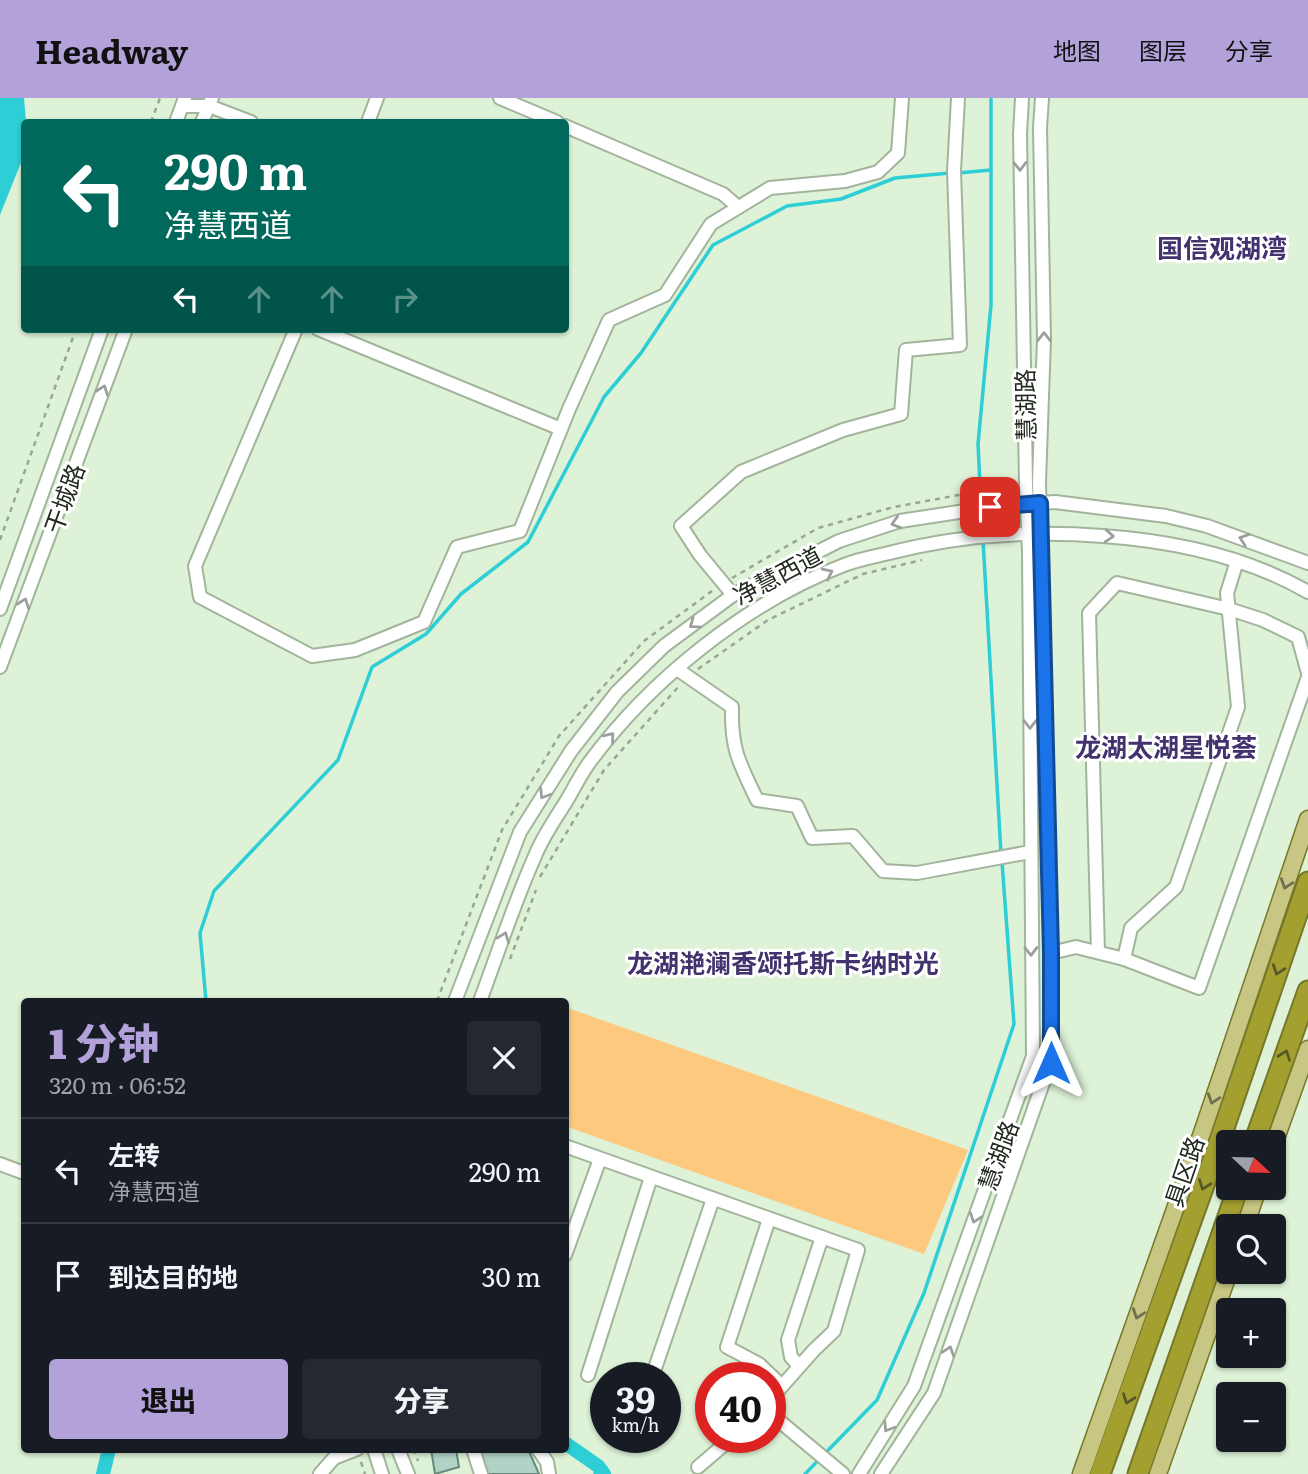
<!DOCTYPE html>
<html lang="zh">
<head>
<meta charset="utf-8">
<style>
	:root { --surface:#171b24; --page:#242831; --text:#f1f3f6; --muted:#9ea1a6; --line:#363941; --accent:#b2a2d9 }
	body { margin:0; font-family:Literata,"Noto Sans SC",serif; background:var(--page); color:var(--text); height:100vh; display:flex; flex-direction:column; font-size:26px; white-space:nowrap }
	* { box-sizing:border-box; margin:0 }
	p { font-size:23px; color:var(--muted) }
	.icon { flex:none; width:38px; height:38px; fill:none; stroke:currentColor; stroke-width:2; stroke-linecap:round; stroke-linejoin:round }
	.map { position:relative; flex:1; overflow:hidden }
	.drawer { position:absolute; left:21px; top:900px; width:548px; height:455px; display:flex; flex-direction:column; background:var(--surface); border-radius:7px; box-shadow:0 2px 5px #0004 }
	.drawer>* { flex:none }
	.top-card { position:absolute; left:21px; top:21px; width:548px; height:214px; border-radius:7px; box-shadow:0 2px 5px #0004; background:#00695c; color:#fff; overflow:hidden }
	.needle { width:46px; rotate:112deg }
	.controls { position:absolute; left:1216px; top:1032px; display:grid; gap:14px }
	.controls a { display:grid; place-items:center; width:70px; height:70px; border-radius:7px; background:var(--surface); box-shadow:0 2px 5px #0004; font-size:35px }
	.speed { position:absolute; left:590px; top:1264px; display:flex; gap:14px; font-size:35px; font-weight:700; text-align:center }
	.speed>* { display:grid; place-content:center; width:91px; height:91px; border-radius:50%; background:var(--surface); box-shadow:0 2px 5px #0004; line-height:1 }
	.speed small { font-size:18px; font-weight:400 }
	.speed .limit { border:10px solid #d22; background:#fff; color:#111 }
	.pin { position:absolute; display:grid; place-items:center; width:60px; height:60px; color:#fff; margin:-30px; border-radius:14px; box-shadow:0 4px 10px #0006 }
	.me { position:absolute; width:77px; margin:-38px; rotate:0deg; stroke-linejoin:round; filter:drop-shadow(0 0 5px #0008) }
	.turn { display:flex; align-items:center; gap:24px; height:147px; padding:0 28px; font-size:32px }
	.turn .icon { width:91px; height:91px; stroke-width:2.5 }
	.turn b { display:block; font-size:49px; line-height:60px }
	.lanes { display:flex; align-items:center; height:66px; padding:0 28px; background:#0003; justify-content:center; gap:35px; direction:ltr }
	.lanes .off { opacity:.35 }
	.round { display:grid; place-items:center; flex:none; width:74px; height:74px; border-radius:7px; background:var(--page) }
	.headline { display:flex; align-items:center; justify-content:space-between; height:119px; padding:0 28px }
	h1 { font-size:42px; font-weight:800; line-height:52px; color:var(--accent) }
	.primary-button { display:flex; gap:14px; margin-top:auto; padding:14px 28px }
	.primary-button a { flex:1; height:80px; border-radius:7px; background:var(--accent); color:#111; font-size:28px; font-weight:800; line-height:80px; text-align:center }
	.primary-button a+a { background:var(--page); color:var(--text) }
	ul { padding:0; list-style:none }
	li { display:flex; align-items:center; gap:21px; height:105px; padding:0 28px; border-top:2px solid var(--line) }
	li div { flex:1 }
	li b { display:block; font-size:26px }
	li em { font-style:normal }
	header { display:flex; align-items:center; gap:42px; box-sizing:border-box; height:98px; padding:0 35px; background:var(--accent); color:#111 }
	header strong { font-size:33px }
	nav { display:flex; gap:38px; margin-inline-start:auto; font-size:24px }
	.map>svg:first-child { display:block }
</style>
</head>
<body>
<header>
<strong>Headway</strong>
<nav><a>地图</a><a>图层</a><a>分享</a></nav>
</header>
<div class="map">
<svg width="1308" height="1376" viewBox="0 0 1308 1376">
	<rect width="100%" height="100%" fill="#ddf2d7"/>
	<path fill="#fcc97e" d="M565,909L968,1052L924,1156L565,1028Z"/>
	<path fill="#2eced6" d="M0,0H24L26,24L24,57L0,117Z"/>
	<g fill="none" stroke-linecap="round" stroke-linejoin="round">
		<g stroke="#2eced6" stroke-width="3.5">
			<path d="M958,75L991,72"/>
			<path d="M981,407L978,346L991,207V0"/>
			<path d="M982,414L983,435"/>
			<path d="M983,442L1001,756"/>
			<path d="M206,903L200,835L214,793L338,662L372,569L426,536L461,496L528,444L604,299L641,255L713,147L787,108L841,101L895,80L950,75"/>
			<path d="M595,1376L598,1368"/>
			<path d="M805,1376L877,1302L924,1195L1014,926L1002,764"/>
		</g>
		<g stroke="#2eced6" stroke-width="14">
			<path d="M565,1345L598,1368L604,1376"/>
			<path d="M103,1376L109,1351"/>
		</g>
	</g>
	<g fill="#b1d3c6" stroke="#67887b" stroke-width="2">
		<path d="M431,1351H456L459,1369L435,1376Z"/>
		<path d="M480,1351H528L539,1376H488Z"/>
	</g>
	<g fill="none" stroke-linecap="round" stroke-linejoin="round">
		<defs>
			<g id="minor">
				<path d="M500,0L557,24"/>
				<path d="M182,8H209L251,24"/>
				<path d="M176,24L185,0"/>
				<path d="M202,24L212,0"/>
				<path d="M368,24L377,0"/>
				<path d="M565,28L723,96L738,109"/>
				<path d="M296,231L195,468L200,499L312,558L355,552L424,524L457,449L520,433L569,311L609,222L665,197L711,126L770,90L845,83L878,74L898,55L902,0"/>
				<path d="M318,231L561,331"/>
				<path d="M733,497L700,457L681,428L741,374L843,332L901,316L906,252L960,247L954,73L958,0"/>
				<path d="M0,511L102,231"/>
				<path d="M0,569L126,231"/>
				<path d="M677,571L732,609C731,652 739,664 757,702L797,708L812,740L853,738L883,773L917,775L1030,754"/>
				<path d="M1098,854L1089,515L1117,485L1229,511L1263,522L1298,539L1308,575"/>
				<path d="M1051,855L1076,849L1124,861L1131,830L1176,789L1238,609L1227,495L1237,463"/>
				<path d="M1124,861L1199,890L1308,579"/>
				<path d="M455,903L520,734L571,653L617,594L664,548L733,497L839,443L900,423L991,409L1055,404L1166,418L1207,428L1308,465"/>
				<path d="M480,903C498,855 514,805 535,758C543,738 556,720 567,702C574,690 581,676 589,665C650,582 747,504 844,467C857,462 872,459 885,456C958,437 1029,432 1103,438C1173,443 1247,459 1308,494"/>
				<path d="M565,1048L858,1152L834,1233L814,1252L775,1296L771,1316L843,1376"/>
				<path d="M0,1066L24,1075"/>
				<path d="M769,1121L727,1249L759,1266L782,1288"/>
				<path d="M565,1157L600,1061"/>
				<path d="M799,1268L791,1259L788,1242L822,1139"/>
				<path d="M588,1277L651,1079"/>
				<path d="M652,1279L713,1101"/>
				<path d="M374,1351L382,1376"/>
				<path d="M398,1351L408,1376"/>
				<path d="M473,1351L481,1376"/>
				<path d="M538,1351L547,1364L549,1376"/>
				<path d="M698,1369L733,1339"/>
				<path d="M320,1376L334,1360L357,1351"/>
				<path d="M859,1376L914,1288L1033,958L1029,454L1026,386L1020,36L1022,0"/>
				<path d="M881,1376L934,1295L1050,965L1051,855L1039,384L1044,241L1040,30L1042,0"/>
			</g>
			<g id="major">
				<path d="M1274,1046L1308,951"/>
				<path d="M1245,1129L1258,1090"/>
				<path d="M1081,1376L1203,1032L1308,721"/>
				<path d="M1158,1376L1229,1174"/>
			</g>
			<g id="highway">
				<path d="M1254,1045L1308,893"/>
				<path d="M1100,1376L1213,1062L1308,784"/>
				<path d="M1138,1376L1238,1090"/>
			</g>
		</defs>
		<use href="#minor" stroke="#a2b59c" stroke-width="16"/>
		<use href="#major" stroke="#76772a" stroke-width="19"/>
		<use href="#highway" stroke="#76772a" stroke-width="23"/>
		<g stroke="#97a793" stroke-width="2.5" stroke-dasharray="5 5" stroke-linecap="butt">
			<path d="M151,24L160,0"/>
			<path d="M0,442L76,231"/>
			<path d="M732,480L818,430L894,409L959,397L999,395"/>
			<path d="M698,571L768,522L863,476L922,462"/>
			<path d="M540,779L604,672L680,587"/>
			<path d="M510,861L536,792"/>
			<path d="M437,903L502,732L559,638L644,543L712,493"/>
			<path d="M414,1351L418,1363"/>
			<path d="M361,1364L365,1376"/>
		</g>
		<use href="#minor" stroke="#fff" stroke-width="12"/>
		<use href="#major" stroke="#c8c683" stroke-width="16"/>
		<use href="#highway" stroke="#a4a030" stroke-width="19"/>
	</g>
	<defs><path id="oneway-chevron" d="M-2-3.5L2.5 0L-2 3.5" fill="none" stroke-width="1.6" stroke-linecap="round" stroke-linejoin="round" transform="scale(1.75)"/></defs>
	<g stroke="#9c9f9b">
		<use href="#oneway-chevron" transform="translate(1020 68) rotate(89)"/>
		<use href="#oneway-chevron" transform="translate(1044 239) rotate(-90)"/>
		<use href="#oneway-chevron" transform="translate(103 292) rotate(-70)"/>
		<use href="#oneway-chevron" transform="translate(896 425) rotate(164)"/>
		<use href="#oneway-chevron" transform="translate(1109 438) rotate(4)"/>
		<use href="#oneway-chevron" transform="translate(1244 441) rotate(-161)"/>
		<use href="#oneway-chevron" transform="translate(828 475) rotate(-26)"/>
		<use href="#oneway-chevron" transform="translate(24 505) rotate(-70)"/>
		<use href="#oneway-chevron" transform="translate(694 526) rotate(144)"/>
		<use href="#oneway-chevron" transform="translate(1030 626) rotate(90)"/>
		<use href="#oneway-chevron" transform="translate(610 639) rotate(-51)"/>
		<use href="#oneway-chevron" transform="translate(544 696) rotate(122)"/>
		<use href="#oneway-chevron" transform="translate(504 839) rotate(-69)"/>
		<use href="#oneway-chevron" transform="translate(1031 853) rotate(89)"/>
		<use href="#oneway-chevron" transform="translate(975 1120) rotate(110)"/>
		<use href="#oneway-chevron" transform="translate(949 1253) rotate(-71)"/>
		<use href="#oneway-chevron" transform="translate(888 1329) rotate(122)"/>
	</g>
	<g stroke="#6d704d">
		<use href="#oneway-chevron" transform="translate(1286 786) rotate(109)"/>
		<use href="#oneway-chevron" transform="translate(1213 1001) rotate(109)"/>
		<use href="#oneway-chevron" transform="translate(1138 1216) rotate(109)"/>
	</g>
	<g stroke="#565926">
		<use href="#oneway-chevron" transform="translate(1278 872) rotate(109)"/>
		<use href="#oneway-chevron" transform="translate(1285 957) rotate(-70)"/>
		<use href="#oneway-chevron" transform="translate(1204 1087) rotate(110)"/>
		<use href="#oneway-chevron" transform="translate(1128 1301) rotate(110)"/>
	</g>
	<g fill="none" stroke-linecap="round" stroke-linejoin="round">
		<defs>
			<path id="route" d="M990,409L1040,405L1051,855V965"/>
		</defs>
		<use href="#route" stroke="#114b97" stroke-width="18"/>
		<use href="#route" stroke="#1a73e8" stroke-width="12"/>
	</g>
	<g text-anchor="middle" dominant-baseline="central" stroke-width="6" stroke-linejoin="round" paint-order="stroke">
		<g font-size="24" fill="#222a20" stroke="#fff">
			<text transform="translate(1024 307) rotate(-91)">慧湖路</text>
			<text transform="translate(63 400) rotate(-70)">干城路</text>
			<text transform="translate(777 476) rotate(-28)">净慧西道</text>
			<text transform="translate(997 1057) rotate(-70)">慧湖路</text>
			<text transform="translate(1183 1073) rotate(-71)">具区路</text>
		</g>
		<g font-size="26" font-weight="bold" fill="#42326e" stroke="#fff">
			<text x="1222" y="148">国信观湖湾</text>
			<text x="1166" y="647">龙湖太湖星悦荟</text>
			<text x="783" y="863">龙湖滟澜香颂托斯卡纳时光</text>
		</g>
	</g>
</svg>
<div class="controls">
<a><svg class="needle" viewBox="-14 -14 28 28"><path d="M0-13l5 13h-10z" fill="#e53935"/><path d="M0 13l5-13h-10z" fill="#9ea1a6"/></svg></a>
<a><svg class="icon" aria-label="search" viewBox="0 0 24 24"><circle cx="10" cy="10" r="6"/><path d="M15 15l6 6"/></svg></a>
<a>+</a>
<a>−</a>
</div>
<div class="speed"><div>39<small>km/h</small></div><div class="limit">40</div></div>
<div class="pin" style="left:990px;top:409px;background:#d93025"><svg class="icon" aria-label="arrive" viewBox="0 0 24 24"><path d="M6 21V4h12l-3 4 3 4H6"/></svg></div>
<svg class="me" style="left:1051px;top:965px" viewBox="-20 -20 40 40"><path d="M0-17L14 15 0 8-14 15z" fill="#1a73e8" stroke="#fff" stroke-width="4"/></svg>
<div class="top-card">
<div class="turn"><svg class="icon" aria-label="left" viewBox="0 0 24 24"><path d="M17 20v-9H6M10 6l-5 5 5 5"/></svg><div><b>290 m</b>净慧西道</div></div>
<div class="lanes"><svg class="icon" aria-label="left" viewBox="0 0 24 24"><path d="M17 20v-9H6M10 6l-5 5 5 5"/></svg><svg class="icon off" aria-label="ahead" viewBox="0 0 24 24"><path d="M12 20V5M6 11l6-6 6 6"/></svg><svg class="icon off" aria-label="ahead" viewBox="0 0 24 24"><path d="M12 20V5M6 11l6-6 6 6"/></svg><svg class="icon off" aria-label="right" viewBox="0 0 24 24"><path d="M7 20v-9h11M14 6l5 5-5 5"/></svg></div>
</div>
<section class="drawer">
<div class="headline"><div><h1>1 分钟</h1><p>320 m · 06:52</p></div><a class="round"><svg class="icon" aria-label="close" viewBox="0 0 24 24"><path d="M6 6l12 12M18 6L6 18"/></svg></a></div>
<ul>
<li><svg class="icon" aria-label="left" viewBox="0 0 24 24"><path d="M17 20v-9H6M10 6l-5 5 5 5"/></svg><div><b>左转</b><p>净慧西道</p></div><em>290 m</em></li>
<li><svg class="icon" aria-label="arrive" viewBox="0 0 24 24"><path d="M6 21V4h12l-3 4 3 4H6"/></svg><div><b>到达目的地</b></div><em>30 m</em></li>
</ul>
<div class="primary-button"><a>退出</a><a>分享</a></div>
</section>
</div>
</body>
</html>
